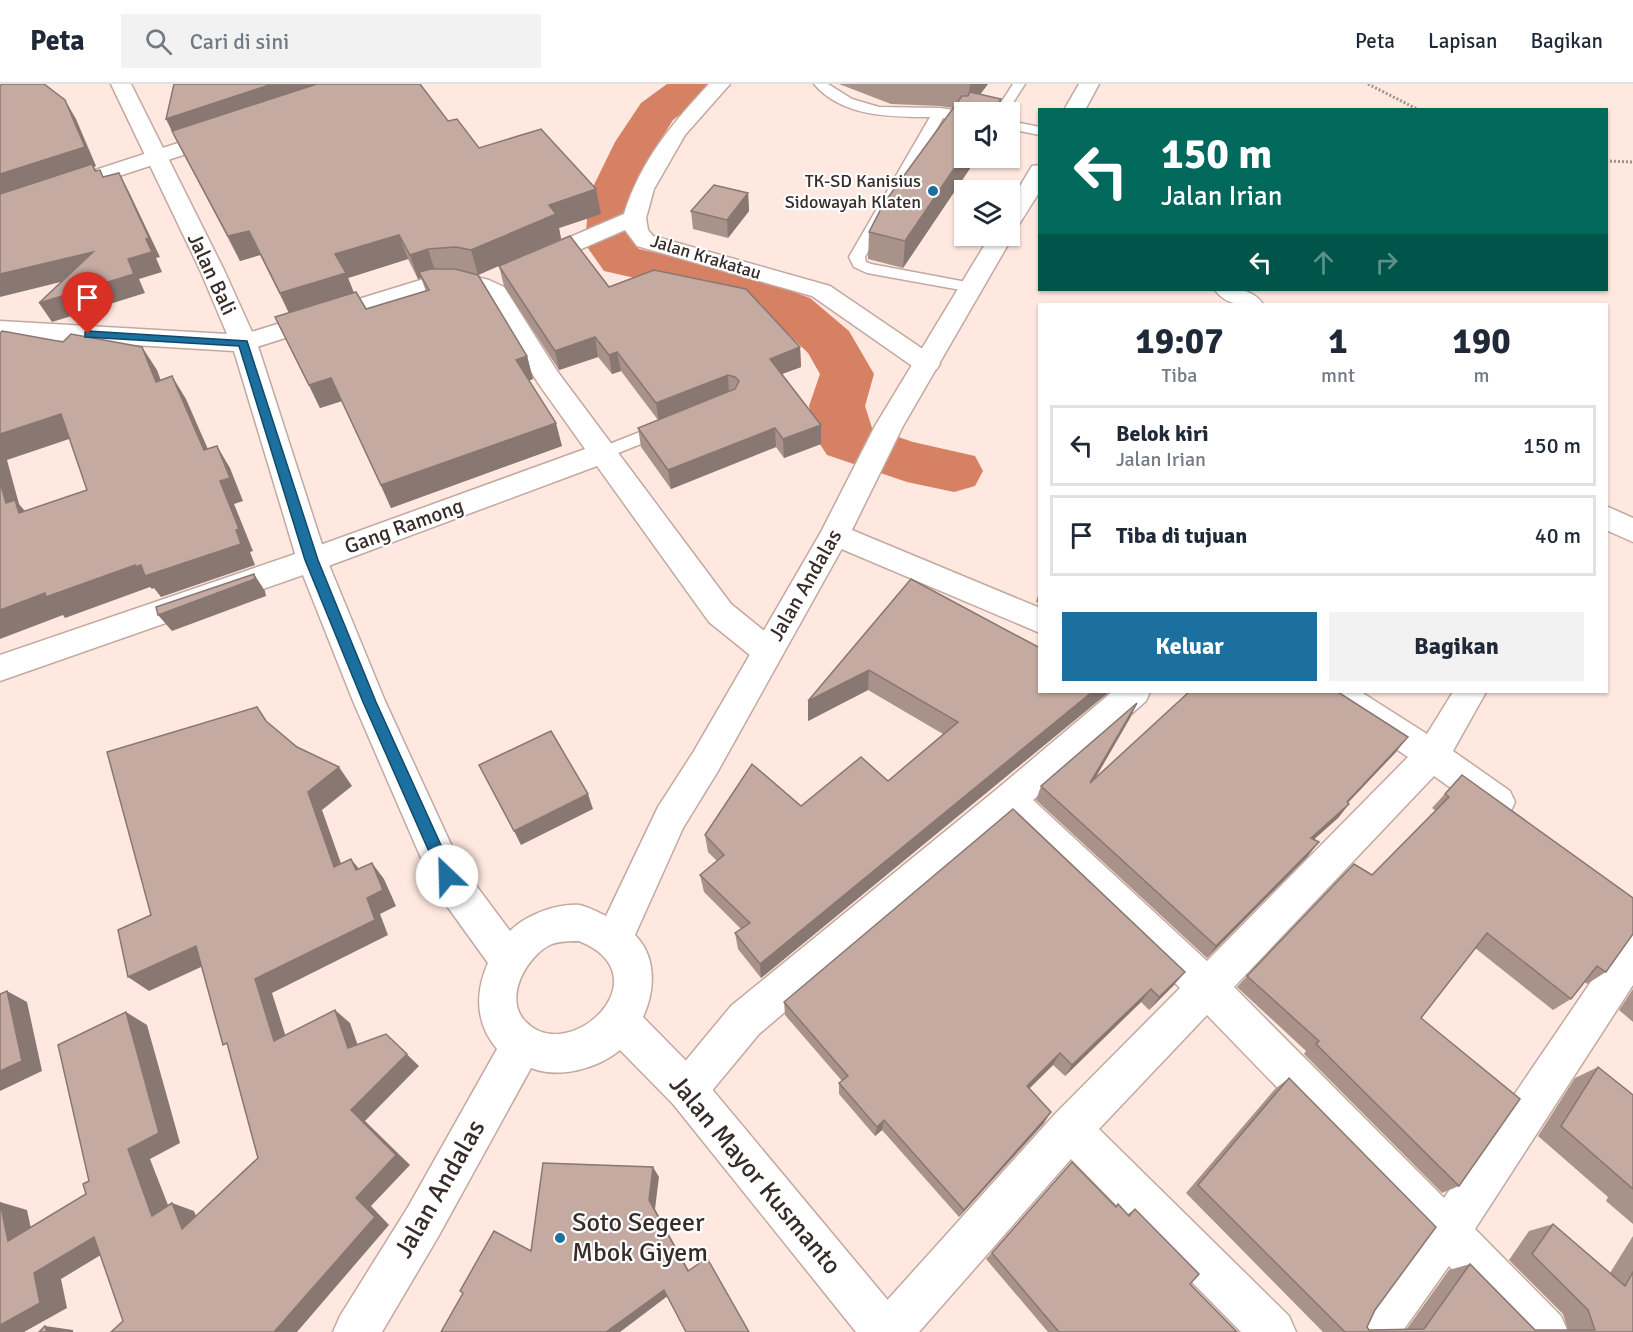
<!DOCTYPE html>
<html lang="id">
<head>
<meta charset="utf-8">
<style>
	:root { --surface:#fff; --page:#f2f2f3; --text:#1f2937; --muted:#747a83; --line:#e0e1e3; --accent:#1b70a0 }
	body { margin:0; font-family:Signika,sans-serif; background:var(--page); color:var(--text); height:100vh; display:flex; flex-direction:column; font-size:22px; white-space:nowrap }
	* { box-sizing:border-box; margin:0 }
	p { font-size:20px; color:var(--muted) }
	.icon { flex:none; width:33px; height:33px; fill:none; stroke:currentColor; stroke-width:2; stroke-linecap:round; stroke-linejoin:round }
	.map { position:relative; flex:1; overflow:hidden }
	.side { position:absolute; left:1038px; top:219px; width:570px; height:390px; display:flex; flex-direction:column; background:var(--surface); border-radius:0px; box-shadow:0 2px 4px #0004 }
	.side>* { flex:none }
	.hud { position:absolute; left:1038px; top:24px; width:570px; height:183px; border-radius:0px; box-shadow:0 2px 4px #0004; background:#00695c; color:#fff; overflow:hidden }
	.controls { position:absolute; left:954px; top:18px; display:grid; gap:12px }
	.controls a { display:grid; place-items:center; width:66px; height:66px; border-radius:0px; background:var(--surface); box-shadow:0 2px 4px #0004; font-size:30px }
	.pin { position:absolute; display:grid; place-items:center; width:51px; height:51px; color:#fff; margin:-62px -26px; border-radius:50% 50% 50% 0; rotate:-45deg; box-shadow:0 0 6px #0007 }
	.pin .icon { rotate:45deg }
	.me { position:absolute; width:66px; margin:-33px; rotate:336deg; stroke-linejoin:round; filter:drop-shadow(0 0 4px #0008) }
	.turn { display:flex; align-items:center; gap:21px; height:126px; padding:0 24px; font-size:27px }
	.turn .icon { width:78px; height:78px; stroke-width:2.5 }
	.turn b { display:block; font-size:42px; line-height:51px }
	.lanes { display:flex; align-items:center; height:57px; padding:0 24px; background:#0003; justify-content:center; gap:30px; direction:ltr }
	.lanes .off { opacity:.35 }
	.eta { display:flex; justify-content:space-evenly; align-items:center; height:102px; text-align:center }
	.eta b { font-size:36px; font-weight:700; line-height:42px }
	.action { display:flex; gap:12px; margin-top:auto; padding:12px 24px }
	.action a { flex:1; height:69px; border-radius:0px; background:var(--accent); color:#fff; font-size:24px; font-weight:700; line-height:69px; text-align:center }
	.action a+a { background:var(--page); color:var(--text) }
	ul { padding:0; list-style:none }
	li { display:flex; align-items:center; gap:18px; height:81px; margin:0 12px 9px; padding:0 12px; border:3px solid var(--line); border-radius:0px }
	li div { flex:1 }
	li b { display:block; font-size:22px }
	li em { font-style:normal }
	header { display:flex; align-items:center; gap:36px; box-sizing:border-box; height:84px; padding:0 30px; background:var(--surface); border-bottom:2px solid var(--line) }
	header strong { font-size:28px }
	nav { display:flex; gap:33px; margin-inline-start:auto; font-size:21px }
	.search { width:420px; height:54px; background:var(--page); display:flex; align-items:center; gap:15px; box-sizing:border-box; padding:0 21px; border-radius:0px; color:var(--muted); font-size:22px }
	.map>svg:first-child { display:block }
</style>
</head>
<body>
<header>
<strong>Peta</strong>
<div class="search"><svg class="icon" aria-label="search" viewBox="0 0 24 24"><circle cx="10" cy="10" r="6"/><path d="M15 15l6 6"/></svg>Cari di sini</div>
<nav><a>Peta</a><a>Lapisan</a><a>Bagikan</a></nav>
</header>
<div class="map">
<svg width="1633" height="1248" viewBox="0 0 1633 1248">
	<rect width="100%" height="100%" fill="#fee8e0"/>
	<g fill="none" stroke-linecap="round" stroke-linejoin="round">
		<path fill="#d78164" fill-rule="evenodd" d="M667,0H715L709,9L673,36L659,58L637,111L635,159L639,165L738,187L810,214L849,247L874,290L865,322L872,344L913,358L975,372L983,387L975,402L954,408L907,398L827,371L818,357L809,322L820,290L808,269L774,236L705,210L604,187L585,160L589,111L615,58L641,19Z"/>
		<defs>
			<g id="lane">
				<path d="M814,0H828L852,15L879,23L940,24L966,28L964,36L943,34L865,173L866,178L871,180L977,200L980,203L977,206L972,208L867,189L854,183L849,173L930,33C891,33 842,33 814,0Z"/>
				<path d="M1013,0H1025L1007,28H995Z"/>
				<path d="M1010,37L1040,43V51L1010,45Z"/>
				<path d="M665,338L671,340L674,344L671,348L603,375L597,373L594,369L597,365Z"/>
			</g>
			<g id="street">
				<path d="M709,0H730L685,51L654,105L646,134L648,146L653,152L830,202L936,274L940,280L936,286L927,288L918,286L812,212L637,162L625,146L542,182L534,184L526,182L522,177L526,172L624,130C641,76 671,41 709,0Z"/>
				<path d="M224,44L232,45L235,50L232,55L0,131V117Z"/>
				<path d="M464,190L489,196L504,203L557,287L731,520L778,558L783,567L778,576L767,580L756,576L709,538L597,382L323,484L0,597V571L301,468L585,365L538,299L486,213C469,205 457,205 438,206L244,267L235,265L231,259L235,253L427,194Z"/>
				<path d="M1215,206C1232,204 1252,204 1263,220C1246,222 1226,222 1215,206Z"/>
				<path d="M1606,422L1633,434V458L1606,446Z"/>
				<path d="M835,439L1040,524V549L825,458L820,450L825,442Z"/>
				<path d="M1112,608H1150L1146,617L1033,716L1207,877L1408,673L1323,617L1319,608H1361L1427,650L1453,608H1486L1453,667L1510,707L1515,718L1510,729L1498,733L1486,729L1434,692L1234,903L1444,1114L1620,855L1633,850V901L1475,1145L1561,1232L1568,1248H1513L1449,1182L1402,1248H1351L1358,1232L1419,1150L1207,931L1099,1045L1289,1232L1296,1248H1241L1071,1075L919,1248H866L873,1232L1055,1030L1180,904L1008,738L759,950L701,1020L687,1026L673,1020L667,1006L673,992L731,922L997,705Z"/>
			</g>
			<g id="secondary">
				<path d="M111,0H131L224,186L257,259L327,476L385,617L460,780L510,847C526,831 557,819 580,821C588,823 598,828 606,832L658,723L694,667L821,448L875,342L990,152H1010V147L1013,152L903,342L850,450L718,687L683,744L635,851C657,873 655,907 643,933L701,992L901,1232L908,1248H856L673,1020L620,966C597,985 559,995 531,984L438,1153L382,1248H333L340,1232L408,1123L497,965C475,939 475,908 488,879L434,804L353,617L297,476L234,267L0,253V237L227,250L200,186ZM579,857C666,892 569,984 525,937C503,914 527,871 552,860C560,857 571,857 579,857Z"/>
				<path d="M1079,0H1099L1085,26H1064Z"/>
				<path d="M1040,81V107L1018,142L1010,144V119L1032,82Z"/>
			</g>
		</defs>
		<use href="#lane" stroke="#c3a8a0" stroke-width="3"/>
		<use href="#street" stroke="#c3a8a0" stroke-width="3"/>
		<use href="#secondary" stroke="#c3a8a0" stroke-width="3"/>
		<g stroke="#a1908b" stroke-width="3" stroke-dasharray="2 2" stroke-linecap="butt">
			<path d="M1368,0L1419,26"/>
			<path d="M1606,77L1633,78"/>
		</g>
		<use href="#lane" fill="#fff" fill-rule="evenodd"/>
		<use href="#street" fill="#fff" fill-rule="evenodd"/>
		<use href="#secondary" fill="#fff" fill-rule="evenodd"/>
	</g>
	<g fill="#a9928a" fill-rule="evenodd">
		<path d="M174,0L448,37L479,64L601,130L559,144L561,155L478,191L468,189L527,272L533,295L529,296L562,362L391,424L342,317L320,324L275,233L289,229L260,171L240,177L176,56ZM408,175L418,195L421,194L426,207L366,225L354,209L348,194Z"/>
		<path d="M839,0H988L980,11L1001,15L1000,28H964V74H977L903,184L868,175L869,148L953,24L940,22L891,20Z"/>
		<path d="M748,109L749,127L728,154L693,145L691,127Z"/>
		<path d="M499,182L609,203L800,263L801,283L782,290L821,360L784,374L776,363L671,405L641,363L638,344L658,336L621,287L612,290L598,273L559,286L504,202Z"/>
		<path d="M911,495L1040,608H1109L761,894L738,865L735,849L741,845L704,808L700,791L717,777L708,768L705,751L888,697L943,650L868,606L808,637Z"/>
		<path d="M1040,505V519L1036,518Z"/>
		<path d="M1137,619L1130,634L1095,695L1396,668L1348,719L1349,720L1338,734L1314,755L1308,772L1207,874L1036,716L1041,702Z"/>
		<path d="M1462,691L1606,888L1587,900L1585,898L1571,915L1553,926L1475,864L1421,934L1459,1102L1442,1109L1304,970L1306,967L1237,903L1247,892L1372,791L1436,727L1432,724Z"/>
		<path d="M1174,901L1149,926L1141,918L1065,992L1053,981L1029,1004L1044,1039L959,1133L882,1046L875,1052L839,1010V999L842,997L785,931L784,918Z"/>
		<path d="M1633,905V938L1619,926Z"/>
		<path d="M1598,983L1633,1011V1140L1606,1117L1608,1113L1538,1052L1575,994Z"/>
		<path d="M1289,994L1375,1226L1367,1243L1369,1246H1406L1449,1186L1470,1180L1535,1246H1568L1563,1230L1509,1176L1529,1147L1553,1140L1610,1189L1633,1152V1248H1323L1186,1109L1275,1005Z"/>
		<path d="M1072,1078L1115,1122L1128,1130L1135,1125L1190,1200L1237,1248H1048L986,1175Z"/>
	</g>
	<g fill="#897771">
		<path d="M272,0H336L176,56L166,35Z"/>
		<path d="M970,0H988L967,26Z"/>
		<path d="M1001,15L1000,28H993Z"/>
		<path d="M65,16L76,35L96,82L94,83L103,99L0,114V90Z"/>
		<path d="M964,70V74H977L903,184L905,157Z"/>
		<path d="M119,89L129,108L160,173L156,174L162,188L139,195L145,209L52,238L39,219L128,175Z"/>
		<path d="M596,105L601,130L559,144L561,155L478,191L471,166L549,121Z"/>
		<path d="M748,109L749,127L728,154L727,136Z"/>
		<path d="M249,147L260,171L240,177L228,152Z"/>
		<path d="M399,151L408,175L348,194L356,214L291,234L280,209L335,170Z"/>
		<path d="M428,165L436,190L419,188L421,194L418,195L410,171Z"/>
		<path d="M93,168L105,187L0,213V190Z"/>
		<path d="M595,253L598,273L559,286L555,267Z"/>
		<path d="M142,263L157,286L170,321L156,298Z"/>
		<path d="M800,263L801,283L771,294L770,275Z"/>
		<path d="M617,268L621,287L612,290L609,271Z"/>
		<path d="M527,272L533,295L523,299L516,276Z"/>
		<path d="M728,291L729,310L659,338L656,319Z"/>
		<path d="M172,292L186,315L218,388L204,366Z"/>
		<path d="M331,294L342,317L320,324L309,301Z"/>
		<path d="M61,330L78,352L7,376L19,420L34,438L22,433L6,419L0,398V350Z"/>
		<path d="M556,339L562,362L391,424L381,401Z"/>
		<path d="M821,341V360L784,374L783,355Z"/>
		<path d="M775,344L776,363L671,405L668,386Z"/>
		<path d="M217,362L230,384L243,417L234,420L253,467L250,468L255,481L161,513L154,504L152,505L150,503L65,534L63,531L0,555V526L45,509L135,481L236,446L220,397Z"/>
		<path d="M254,490L265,507L266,512L172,547L158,531Z"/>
		<path d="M869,586L868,606L808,637V617Z"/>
		<path d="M1092,608H1109L761,894L760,880Z"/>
		<path d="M1137,619L1130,634L1084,713L1090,699Z"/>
		<path d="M1408,653L1396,668L1335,732L1347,718Z"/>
		<path d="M339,683L352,702L322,726L348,799L334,783L308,708Z"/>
		<path d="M588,710L593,725L521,761L514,747Z"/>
		<path d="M1349,720L1338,734L1301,767L1311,754Z"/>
		<path d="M1319,758L1308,772L1207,874L1216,862Z"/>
		<path d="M351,775L364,791L356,786Z"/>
		<path d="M372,779L384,795L396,822L380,830L388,851L272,909L291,969L274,957L255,895L367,814Z"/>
		<path d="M196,862L214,877L149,907L128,893Z"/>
		<path d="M1185,888L1174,901L1149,926L1159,913Z"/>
		<path d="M1151,905L1141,918L1065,992L1072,981Z"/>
		<path d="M7,907L27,918L42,987L0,1007V987Z"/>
		<path d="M335,926L350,939L363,976L348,964Z"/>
		<path d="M126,928L147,941L180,1059L150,1075L175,1139L152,1132L128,1065Z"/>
		<path d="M386,950L419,982L365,1037L410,1081L371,1122L389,1141L297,1248H274L356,1114L351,1026Z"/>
		<path d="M1060,969L1053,981L1021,1013L1027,1002Z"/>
		<path d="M1051,1028L1044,1039L959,1133L964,1126Z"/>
		<path d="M884,1036L882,1046L875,1052L877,1043Z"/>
		<path d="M653,1083L659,1093L655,1125L693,1194L688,1187L649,1116Z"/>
		<path d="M0,1118L27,1126L35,1163L8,1157Z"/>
		<path d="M172,1119L194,1127L204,1152L182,1145Z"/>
		<path d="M94,1153L119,1160L61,1195L67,1224L24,1248H0V1241L34,1189Z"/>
		<path d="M664,1206L669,1211L620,1248H606Z"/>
		<path d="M45,1242L73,1246V1248H47Z"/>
	</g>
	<g fill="#c4aaa1" stroke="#897771" stroke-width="1.5">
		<path d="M2,0H44L65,16L85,63L0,90V2Z"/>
		<path d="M174,0H272L166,35Z"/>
		<path d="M317,0H420L448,37L457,35L479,64L541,45L596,105L549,121L556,130L471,166L456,163L428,165L410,171L399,151L335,170L346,189L280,209L249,147L228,152L172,47Z"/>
		<path d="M970,8L1001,15L993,28H964V70L905,157L869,148L884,119L962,12H968Z"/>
		<path d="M92,80L95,87L100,86L103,93L119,89L149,154L146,155L152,168L128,175L134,190L39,219L93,168L0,190V110Z"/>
		<path d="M714,101L748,109L727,136L691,127Z"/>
		<path d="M570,152L609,203L654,186L746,205L800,263L770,275L821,341L783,355L775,344L668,386L638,344L735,305L739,297L735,293L728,291L656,319L617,268L609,271L595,253L555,267L499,182Z"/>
		<path d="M431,185H455L478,191L527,272L516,276L556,339L381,401L331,294L309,301L275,233L356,208L366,225L429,206L419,188Z"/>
		<path d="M2,247L63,258L71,250L142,263L156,298L172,292L204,366L217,362L230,394L220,397L239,445L236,446L241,460L145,492L141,481L135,483V481L46,513L45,509L0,526V398L6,419L15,416L19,429L87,406L61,330L0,350V249Z"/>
		<path d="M254,490L255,495L158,531L156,523Z"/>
		<path d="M911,495L1038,563L1040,560V608H1092L760,880L735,849L750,839L700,791L724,771L705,751L752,680L801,722L861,673L888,697L958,638L869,586L808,617Z"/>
		<path d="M1189,608H1338L1408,653L1347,718L1349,720L1311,754L1319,758L1216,862L1041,702L1137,619L1090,699Z"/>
		<path d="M257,623L266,637L297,663L339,683L308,708L334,783L351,775L356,786L372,779L383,806L367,814L375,836L255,895L274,957L335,926L348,964L386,950L407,970L351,1026L396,1071L356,1114L375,1133L274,1248H111L123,1237L94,1153L34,1189L40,1219L0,1241V1118L8,1157L86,1110L83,1100L89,1097L58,961L126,928L159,1049L128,1065L152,1132L172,1119L182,1145L258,1074L227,959L223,961L196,862L128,893L118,846L151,831L107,668Z"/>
		<path d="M551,647L588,710L514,747L479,681Z"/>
		<path d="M1462,691L1633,814V850L1606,888L1597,882L1571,915L1487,849L1421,934L1520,1015L1459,1102L1316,960L1319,957L1247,892L1354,780L1372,791L1449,713L1445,710Z"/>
		<path d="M1013,725L1185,888L1159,913L1151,905L1072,981L1060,969L1027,1002L1051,1028L964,1126L884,1036L877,1043L839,999L848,992L784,918Z"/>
		<path d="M7,907L22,977L0,987V910Z"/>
		<path d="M1598,983L1633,1011V1105L1561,1042Z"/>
		<path d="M1289,994L1436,1143L1375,1226L1367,1243L1369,1246L1424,1245L1470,1180L1535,1246H1595L1588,1226L1532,1170L1553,1140L1625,1202L1633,1188V1248H1345L1198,1101Z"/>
		<path d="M1072,1078L1116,1123L1118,1120L1129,1132L1135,1125L1199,1190L1190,1200L1237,1248H1059L992,1169Z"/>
		<path d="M543,1079L653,1083L649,1116L688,1187L707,1174L749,1248H686L664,1206L606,1248H441L463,1209L460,1207L494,1147L531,1167Z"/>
		<path d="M45,1242L47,1248H39Z"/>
	</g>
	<path fill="#1b70a0" stroke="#124968" stroke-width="1.5" d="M88,247L247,257L318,476L376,618L455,792L453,797L447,799L442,797L363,618L305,476L239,262L85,253V248Z"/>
	<g fill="#1b70a0" stroke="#fff" stroke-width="2">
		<circle cx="933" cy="107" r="6"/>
		<circle cx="560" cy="1154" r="6"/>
	</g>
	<g text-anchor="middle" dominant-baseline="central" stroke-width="4.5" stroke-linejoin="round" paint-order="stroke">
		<g font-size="18" fill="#372c29" stroke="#fff" text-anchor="end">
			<text x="921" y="97">TK-SD Kanisius<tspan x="921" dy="21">Sidowayah Klaten</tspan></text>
		</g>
		<g font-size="18" fill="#372c29" stroke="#fff">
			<text transform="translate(706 173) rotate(17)">Jalan Krakatau</text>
		</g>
		<g font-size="21" fill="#372c29" stroke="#fff">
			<text transform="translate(212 190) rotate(65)">Jalan Bali</text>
			<text transform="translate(404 442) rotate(-20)">Gang Ramong</text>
			<text transform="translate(805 501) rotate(-60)">Jalan Andalas</text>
		</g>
		<g font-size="26" fill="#372c29" stroke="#fff">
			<text transform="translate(755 1091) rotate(50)">Jalan Mayor Kusmanto</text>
			<text transform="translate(440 1105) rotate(-60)">Jalan Andalas</text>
		</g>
		<g font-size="26" fill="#372c29" stroke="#fff" text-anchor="start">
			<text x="572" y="1139">Soto Segeer<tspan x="572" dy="30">Mbok Giyem</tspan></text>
		</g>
	</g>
</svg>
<div class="controls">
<a><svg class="icon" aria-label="sound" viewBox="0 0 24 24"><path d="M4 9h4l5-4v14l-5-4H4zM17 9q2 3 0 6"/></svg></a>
<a><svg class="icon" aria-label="layers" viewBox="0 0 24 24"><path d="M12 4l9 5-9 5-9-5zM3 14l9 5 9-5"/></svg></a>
</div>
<div class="pin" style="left:88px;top:250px;background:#d93025"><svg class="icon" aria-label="arrive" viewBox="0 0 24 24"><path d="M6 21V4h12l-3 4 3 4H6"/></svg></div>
<svg class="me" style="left:447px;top:792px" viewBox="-20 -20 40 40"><circle r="19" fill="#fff"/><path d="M0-13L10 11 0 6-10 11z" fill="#1b70a0"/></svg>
<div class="hud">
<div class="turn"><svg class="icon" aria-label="left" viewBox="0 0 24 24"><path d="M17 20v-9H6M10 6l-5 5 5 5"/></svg><div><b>150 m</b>Jalan Irian</div></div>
<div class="lanes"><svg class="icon" aria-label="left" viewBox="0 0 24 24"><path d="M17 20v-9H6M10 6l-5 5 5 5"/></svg><svg class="icon off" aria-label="ahead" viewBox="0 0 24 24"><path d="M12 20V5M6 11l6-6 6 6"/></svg><svg class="icon off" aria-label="right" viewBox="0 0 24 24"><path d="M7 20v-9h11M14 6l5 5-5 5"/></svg></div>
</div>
<section class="side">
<div class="eta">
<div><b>19:07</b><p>Tiba</p></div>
<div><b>1</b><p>mnt</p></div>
<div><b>190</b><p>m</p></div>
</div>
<ul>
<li><svg class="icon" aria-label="left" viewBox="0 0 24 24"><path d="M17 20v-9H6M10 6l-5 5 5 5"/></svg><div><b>Belok kiri</b><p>Jalan Irian</p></div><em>150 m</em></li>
<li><svg class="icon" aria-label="arrive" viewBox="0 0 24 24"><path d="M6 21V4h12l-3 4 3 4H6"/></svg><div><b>Tiba di tujuan</b></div><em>40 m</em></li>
</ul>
<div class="action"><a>Keluar</a><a>Bagikan</a></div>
</section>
</div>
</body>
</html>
